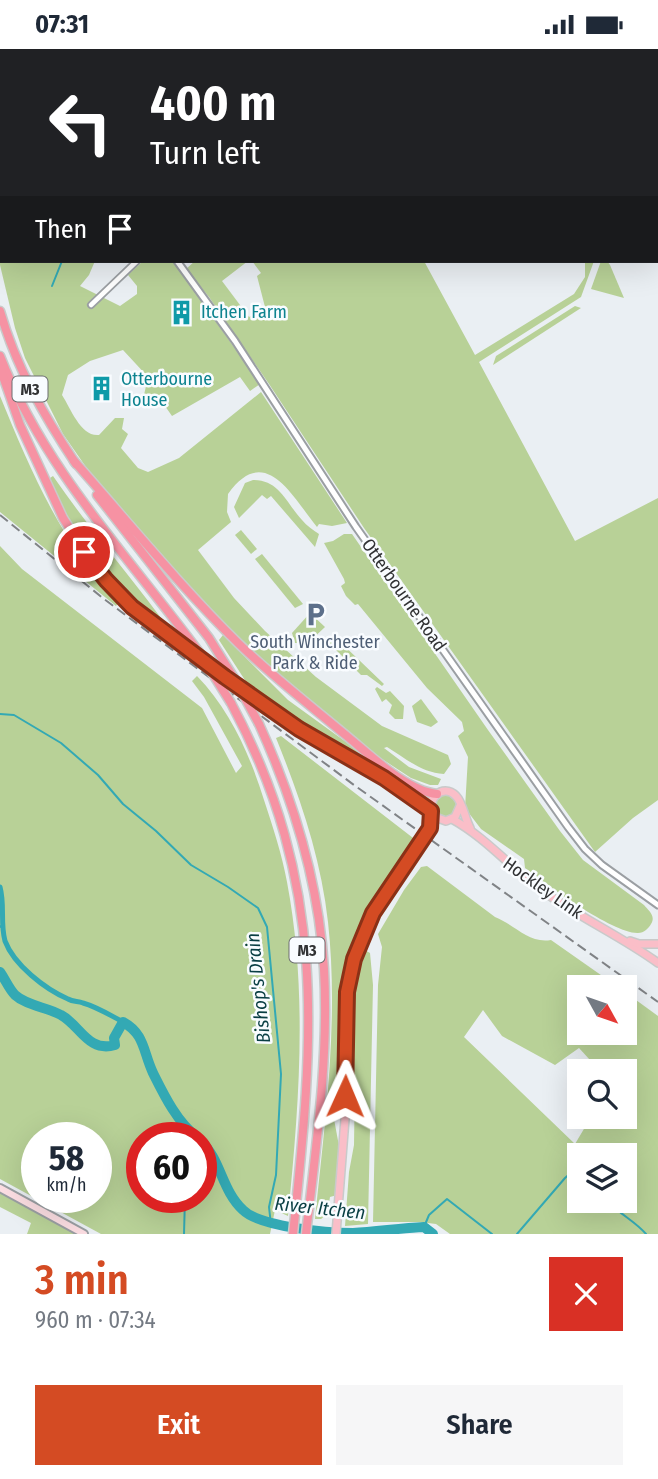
<!DOCTYPE html>
<html lang="en">
<head>
<meta charset="utf-8">
<style>
	:root { --surface:#fff; --page:#f6f6f7; --text:#1f2937; --muted:#747a83; --accent:#d44b23 }
	body { margin:0; font-family:"Fira Sans Condensed",sans-serif; background:var(--page); color:var(--text); height:100vh; display:flex; flex-direction:column; font-size:26px; white-space:nowrap }
	* { box-sizing:border-box; margin:0 }
	p { font-size:23px; color:var(--muted) }
	.icon { flex:none; width:38px; height:38px; fill:none; stroke:currentColor; stroke-width:2; stroke-linecap:round; stroke-linejoin:round }
	.map { position:relative; height:1185px; overflow:hidden }
	.details { display:flex; flex-direction:column; background:var(--surface); flex:1 }
	.details>* { flex:none }
	.guide { position:absolute; left:0px; top:0px; width:658px; height:214px; box-shadow:0 7px 28px #0002; background:#202124; color:#fff; overflow:hidden }
	.needle { width:46px; rotate:130deg }
	.tools { position:absolute; left:567px; top:926px; display:grid; gap:14px }
	.tools a { display:grid; place-items:center; width:70px; height:70px; border-radius:0px; background:var(--surface); box-shadow:0 7px 28px #0002; font-size:35px }
	.speed { position:absolute; left:21px; top:1073px; display:flex; gap:14px; font-size:35px; font-weight:700; text-align:center }
	.speed>* { display:grid; place-content:center; width:91px; height:91px; border-radius:50%; background:var(--surface); box-shadow:0 7px 28px #0002; line-height:1 }
	.speed small { font-size:18px; font-weight:400 }
	.speed .limit { border:10px solid #d22; background:#fff; color:#111 }
	.pin { position:absolute; display:grid; place-items:center; width:60px; height:60px; color:#fff; margin:-30px; border:4px solid #fff; border-radius:50%; box-shadow:0 2px 7px #0007 }
	.me { position:absolute; width:77px; margin:-38px; rotate:1deg; stroke-linejoin:round; filter:drop-shadow(0 0 5px #0008) }
	.turn { display:flex; align-items:center; gap:24px; height:147px; padding:0 35px; font-size:32px }
	.turn .icon { width:91px; height:91px; stroke-width:2.5 }
	.turn b { display:block; font-size:49px; line-height:60px }
	.then { display:flex; align-items:center; height:66px; padding:0 35px; background:#0003; gap:14px; font-size:26px }
	.round { display:grid; place-items:center; flex:none; width:74px; height:74px; border-radius:0px; background:var(--page) }
	.overview { display:flex; align-items:center; justify-content:space-between; height:119px; padding:0 35px }
	h1 { font-size:42px; font-weight:600; line-height:52px; color:var(--accent) }
	.primary-button { display:flex; gap:14px; margin-top:auto; padding:14px 35px }
	.primary-button a { flex:1; height:80px; border-radius:0px; background:var(--accent); color:#fff; font-size:28px; font-weight:600; line-height:80px; text-align:center }
	.primary-button a+a { background:var(--page); color:var(--text) }
	.status { display:flex; justify-content:space-between; align-items:center; height:49px; padding:0 35px; background:var(--surface); direction:ltr }
	.status svg { height:19px; fill:currentColor }
	.map>svg:first-child { display:block }
</style>
</head>
<body>
<div class="status"><b>07:31</b><svg viewBox="0 0 49 12"><path d="M0 12V9h3v3zM5 12V6h3v6zM10 12V3h3v9zM15 12V0h3v12zM26 1h20v11H26zM47 4h2v5h-2z"/></svg></div>
<div class="map">
<svg width="658" height="1185" viewBox="0 0 658 1185">
	<rect width="100%" height="100%" fill="#eaeff3"/>
	<g fill="#b8d197" fill-rule="evenodd">
		<path d="M0,0H186L187,2H2V28Z"/>
		<path d="M0,43L2,212H95L89,226L80,237L120,257L137,245V237L128,226L143,212H173L260,335L250,342L240,328L172,367L160,350L144,346L148,328L123,301L90,312L68,326L62,346C71,360 81,388 99,386L115,369H124L122,380L128,385L121,399L138,419L148,423L179,409L261,343L347,474L332,477L319,475L317,478C292,447 265,393 228,445L227,463L231,473L198,501L234,549L265,582L316,628L382,677L448,706L451,715L444,725C422,724 405,709 387,698L384,699L409,718L441,730L438,736H430L411,729L379,708L267,616L228,579L137,480L86,418L63,385L25,309L15,279L0,216Z"/>
		<path d="M195,212H248L222,232L249,268L265,258L257,227L261,224L252,212H424L475,306L574,245L585,228V212H594L581,248L479,313L575,492L658,449V751L633,769L595,803L364,479L269,335L209,248L186,220Z"/>
		<path d="M601,212H607L610,216L624,249L591,240Z"/>
		<path d="M575,257L581,259L493,316L496,307Z"/>
		<path d="M0,347C30,420 62,497 119,553L116,557L0,463Z"/>
		<path d="M53,427C90,481 134,531 172,584C118,543 74,492 50,429Z"/>
		<path d="M253,431C280,431 286,454 302,471C307,477 313,481 319,485L315,498L271,447L267,450L262,446L239,469L234,458L245,434Z"/>
		<path d="M241,481L257,500L251,505L235,486Z"/>
		<path d="M344,485H352L488,681L560,782L583,811L644,856C649,862 656,867 651,875C649,879 644,884 638,884C614,885 545,835 525,819L524,810L481,780L465,759L468,708L458,687L464,682L462,673L427,639L358,555L355,556L346,547L341,537L345,534L344,530L324,494L333,492Z"/>
		<path d="M0,497L22,520L202,659L236,724L242,717L204,648L192,632L197,627C230,661 250,706 264,751C273,778 282,806 287,833C308,944 299,1056 288,1167L275,1161L270,1185H101L0,1130ZM37,1088H96V1148H37ZM142,1088H201V1148H142Z"/>
		<path d="M262,505L303,555L295,559L255,510Z"/>
		<path d="M310,564L325,578L308,594H295L292,584Z"/>
		<path d="M223,586L288,651L375,714L374,719L305,678L252,642L219,591Z"/>
		<path d="M334,587L384,635L382,637L367,626H361L330,595V591Z"/>
		<path d="M377,638L386,644L390,642L404,657L403,670H395L389,664L392,656L386,650L382,653L375,640Z"/>
		<path d="M421,650L438,673L431,678L417,673L412,657Z"/>
		<path d="M281,687L417,792L379,846L362,876L346,928L343,959V1033L335,1058L334,1070L339,1097L337,1146L330,1148L327,1165L321,1170H315C325,1071 339,972 328,873C321,809 300,748 276,689Z"/>
		<circle cx="445" cy="757" r="11"/>
		<path d="M427,817L495,868C515,876 529,895 551,891L618,938H579V984H625V943L658,967V1185H450L436,1175L420,1173H373L378,936L382,898L378,885L404,841L421,818ZM483,961L502,987L555,1016L579,999L600,1022H625V1068H591L575,1095L464,988ZM579,1106H625V1152H579Z"/>
		<path d="M363,900L370,904L373,936L368,1175L345,1177L349,1123L354,1096L355,1028L351,1014L353,953Z"/>
		<path d="M0,1144L80,1185H27L31,1174L0,1158Z"/>
	</g>
	<g fill="none" stroke-linecap="round" stroke-linejoin="round">
		<g stroke="#33a9b4" stroke-width="2">
			<path d="M52,237L62,212"/>
			<path d="M0,665L14,666L61,694L98,726L123,755L156,782L191,816L228,838L258,859L267,878L281,1025L276,1126L269,1158L271,1176"/>
			<path d="M0,877L1,878"/>
			<path d="M191,1088L192,1085"/>
			<path d="M608,1152C619,1165 635,1172 646,1185"/>
			<path d="M424,1178L429,1166L447,1150L492,1185"/>
			<path d="M184,1185L185,1148"/>
			<path d="M517,1185L565,1129L573,1122L579,1123"/>
		</g>
		<path stroke="#33a9b4" stroke-width="5" d="M0,838C5,856 0,874 5,892C14,916 45,940 68,950C73,953 78,952 83,954C97,958 110,966 123,973"/>
		<g stroke="#33a9b4" stroke-width="10">
			<path d="M0,923C5,930 9,940 15,946C27,957 47,958 61,966C80,976 88,1004 115,996L114,989L123,973C145,985 143,1003 153,1024C164,1046 177,1073 197,1088"/>
			<path d="M201,1092C221,1111 222,1142 243,1161C260,1178 328,1184 353,1184C376,1183 400,1179 424,1178L433,1185"/>
		</g>
		<defs>
			<g id="minor">
				<path d="M513,0V2"/>
				<path d="M611,0L615,2"/>
				<path d="M402,2L406,0"/>
				<path d="M542,2L545,0"/>
				<path d="M656,60L658,63"/>
				<path d="M91,256L137,212"/>
			</g>
			<g id="tertiary">
				<path d="M0,33L2,35"/>
				<path d="M177,212L235,292L356,478L568,778L585,800L602,816L658,856"/>
			</g>
			<path id="secondary" d="M0,1139L84,1185"/>
			<g id="primary">
				<path d="M460,757L455,768L446,772L435,768C423,751 443,733 456,747C463,754 465,770 470,779"/>
				<path d="M452,770C485,788 510,818 540,840C578,868 621,887 658,914"/>
				<path d="M630,892L639,895H658"/>
				<path d="M336,1185L345,1070L347,943L353,910L373,864L420,794"/>
			</g>
			<g id="motorway">
				<path d="M0,262C16,318 44,367 76,415"/>
				<path d="M0,307C44,420 128,507 199,603"/>
				<path d="M0,319L20,376L63,469L95,519L122,548L145,568L263,656L299,680L384,729L431,762"/>
				<path d="M74,412C128,473 180,537 238,594C273,628 311,657 348,688C371,707 407,742 437,745"/>
				<path d="M97,446L209,589L234,629"/>
				<path d="M231,654C328,835 314,988 293,1185"/>
				<path d="M259,675C294,752 319,835 324,920C329,1008 316,1098 306,1185"/>
			</g>
		</defs>
		<use href="#minor" stroke="#9b9fa3" stroke-width="8"/>
		<use href="#tertiary" stroke="#9b9fa3" stroke-width="9"/>
		<use href="#secondary" stroke="#9b9fa3" stroke-width="10"/>
		<use href="#primary" stroke="#c9caca" stroke-width="10"/>
		<use href="#motorway" stroke="#c9caca" stroke-width="11"/>
		<use href="#minor" stroke="#fff" stroke-width="4.5"/>
		<use href="#tertiary" stroke="#fff" stroke-width="5"/>
		<use href="#secondary" stroke="#fcdee3" stroke-width="6"/>
		<use href="#primary" stroke="#fabec8" stroke-width="7"/>
		<use href="#motorway" stroke="#f692a3" stroke-width="8"/>
		<path stroke="#808386" stroke-width="2" stroke-dasharray="10 5" stroke-linecap="butt" d="M0,466L104,550L354,736L658,953"/>
		<defs>
			<path id="primary-bridge" d="M420,794L430,779"/>
			<g id="motorway-bridge">
				<path d="M199,603L231,654"/>
				<path d="M234,629L259,675"/>
			</g>
		</defs>
		<use href="#primary-bridge" stroke="#c9caca" stroke-width="10" stroke-linecap="butt"/>
		<use href="#motorway-bridge" stroke="#c9caca" stroke-width="11" stroke-linecap="butt"/>
		<use href="#primary-bridge" stroke="#fabec8" stroke-width="7"/>
		<use href="#motorway-bridge" stroke="#f692a3" stroke-width="8"/>
	</g>
	<g fill="none" stroke-linecap="round" stroke-linejoin="round">
		<defs>
			<path id="route" d="M84,503L106,531L132,558L225,628L299,680L384,729L431,762L430,779L373,864L354,910L347,943L345,1047"/>
		</defs>
		<use href="#route" stroke="#8a3117" stroke-width="18"/>
		<use href="#route" stroke="#d44b23" stroke-width="12"/>
	</g>
	<defs>
		<symbol id="building-bare" viewBox="-9 -9 18 18"><path d="M-4-6H4V6H1V3H-1V6H-4ZM-2.5-4.3h1.7v1.8h-1.7ZM.8-4.3h1.7v1.8H.8ZM-2.5-1h1.7V.8h-1.7ZM.8-1h1.7V.8H.8Z" fill="#0f9aa8" stroke="#f9fcff" stroke-width="2.5" paint-order="stroke"/></symbol>
		<symbol id="parking-bare" viewBox="-9 -9 18 18"><path d="M-3.5-5.5H1a3.5 3.5 0 0 1 0 7H-1V5.5H-3.5ZM-1-3.4V-.6H.8a1.4 1.4 0 0 0 0-2.8Z" fill="#5c6f8a" stroke="#f9fcff" stroke-width="2.5" paint-order="stroke"/></symbol>
	</defs>
	<g fill-rule="evenodd">
		<use href="#building-bare" x="164" y="246" width="35" height="35"/>
		<use href="#building-bare" x="84" y="322" width="35" height="35"/>
		<use href="#parking-bare" x="298" y="548" width="35" height="35"/>
	</g>
	<g text-anchor="middle" dominant-baseline="central" stroke-width="5" stroke-linejoin="round" paint-order="stroke">
		<g fill="#f9fcff" stroke="#6d6f71" stroke-width="2">
			<rect x="12.5" y="327.5" width="35" height="25" rx="5"/>
			<rect x="289.5" y="888.5" width="35" height="25" rx="5"/>
		</g>
		<g font-size="16" font-weight="bold" fill="#313234">
			<text x="30" y="340">M3</text>
			<text x="307" y="901">M3</text>
		</g>
		<g font-size="18" fill="#0d838f" stroke="#f9fcff" text-anchor="start">
			<text x="201" y="263">Itchen Farm</text>
			<text x="121" y="330">Otterbourne<tspan x="121" dy="21">House</tspan></text>
		</g>
		<g font-size="18" fill="#313234" stroke="#f9fcff">
			<text transform="translate(404 546) rotate(55)">Otterbourne Road</text>
			<text transform="translate(543 839) rotate(35)">Hockley Link</text>
		</g>
		<g font-size="18" fill="#4e5e75" stroke="#f9fcff">
			<text x="315" y="593">South Winchester<tspan x="315" dy="21">Park &amp; Ride</tspan></text>
		</g>
		<g font-size="19" font-style="italic" fill="#093e43" stroke="#f9fcff">
			<text transform="translate(258 939) rotate(-96)">Bishop's Drain</text>
			<text transform="translate(320 1159) rotate(6)">River Itchen</text>
		</g>
	</g>
</svg>
<div class="tools">
<a><svg class="needle" viewBox="-14 -14 28 28"><path d="M0-13l5 13h-10z" fill="#e53935"/><path d="M0 13l5-13h-10z" fill="#747a83"/></svg></a>
<a><svg class="icon" aria-label="search" viewBox="0 0 24 24"><circle cx="10" cy="10" r="6"/><path d="M15 15l6 6"/></svg></a>
<a><svg class="icon" aria-label="layers" viewBox="0 0 24 24"><path d="M12 4l9 5-9 5-9-5zM3 14l9 5 9-5"/></svg></a>
</div>
<div class="speed"><div>58<small>km/h</small></div><div class="limit">60</div></div>
<div class="pin" style="left:84px;top:503px;background:#d93025"><svg class="icon" aria-label="arrive" viewBox="0 0 24 24"><path d="M6 21V4h12l-3 4 3 4H6"/></svg></div>
<svg class="me" style="left:345px;top:1047px" viewBox="-20 -20 40 40"><path d="M0-17L14 15 0 8-14 15z" fill="#d44b23" stroke="#fff" stroke-width="4"/></svg>
<div class="guide">
<div class="turn"><svg class="icon" aria-label="left" viewBox="0 0 24 24"><path d="M17 20v-9H6M10 6l-5 5 5 5"/></svg><div><b>400 m</b>Turn left</div></div>
<div class="then">Then<svg class="icon" aria-label="arrive" viewBox="0 0 24 24"><path d="M6 21V4h12l-3 4 3 4H6"/></svg></div>
</div>
</div>
<section class="details">
<div class="overview"><div><h1>3 min</h1><p>960 m · 07:34</p></div><a class="round" style="background:#d93025;color:#fff"><svg class="icon" aria-label="close" viewBox="0 0 24 24"><path d="M6 6l12 12M18 6L6 18"/></svg></a></div>
<div class="primary-button"><a>Exit</a><a>Share</a></div>
</section>
</body>
</html>
